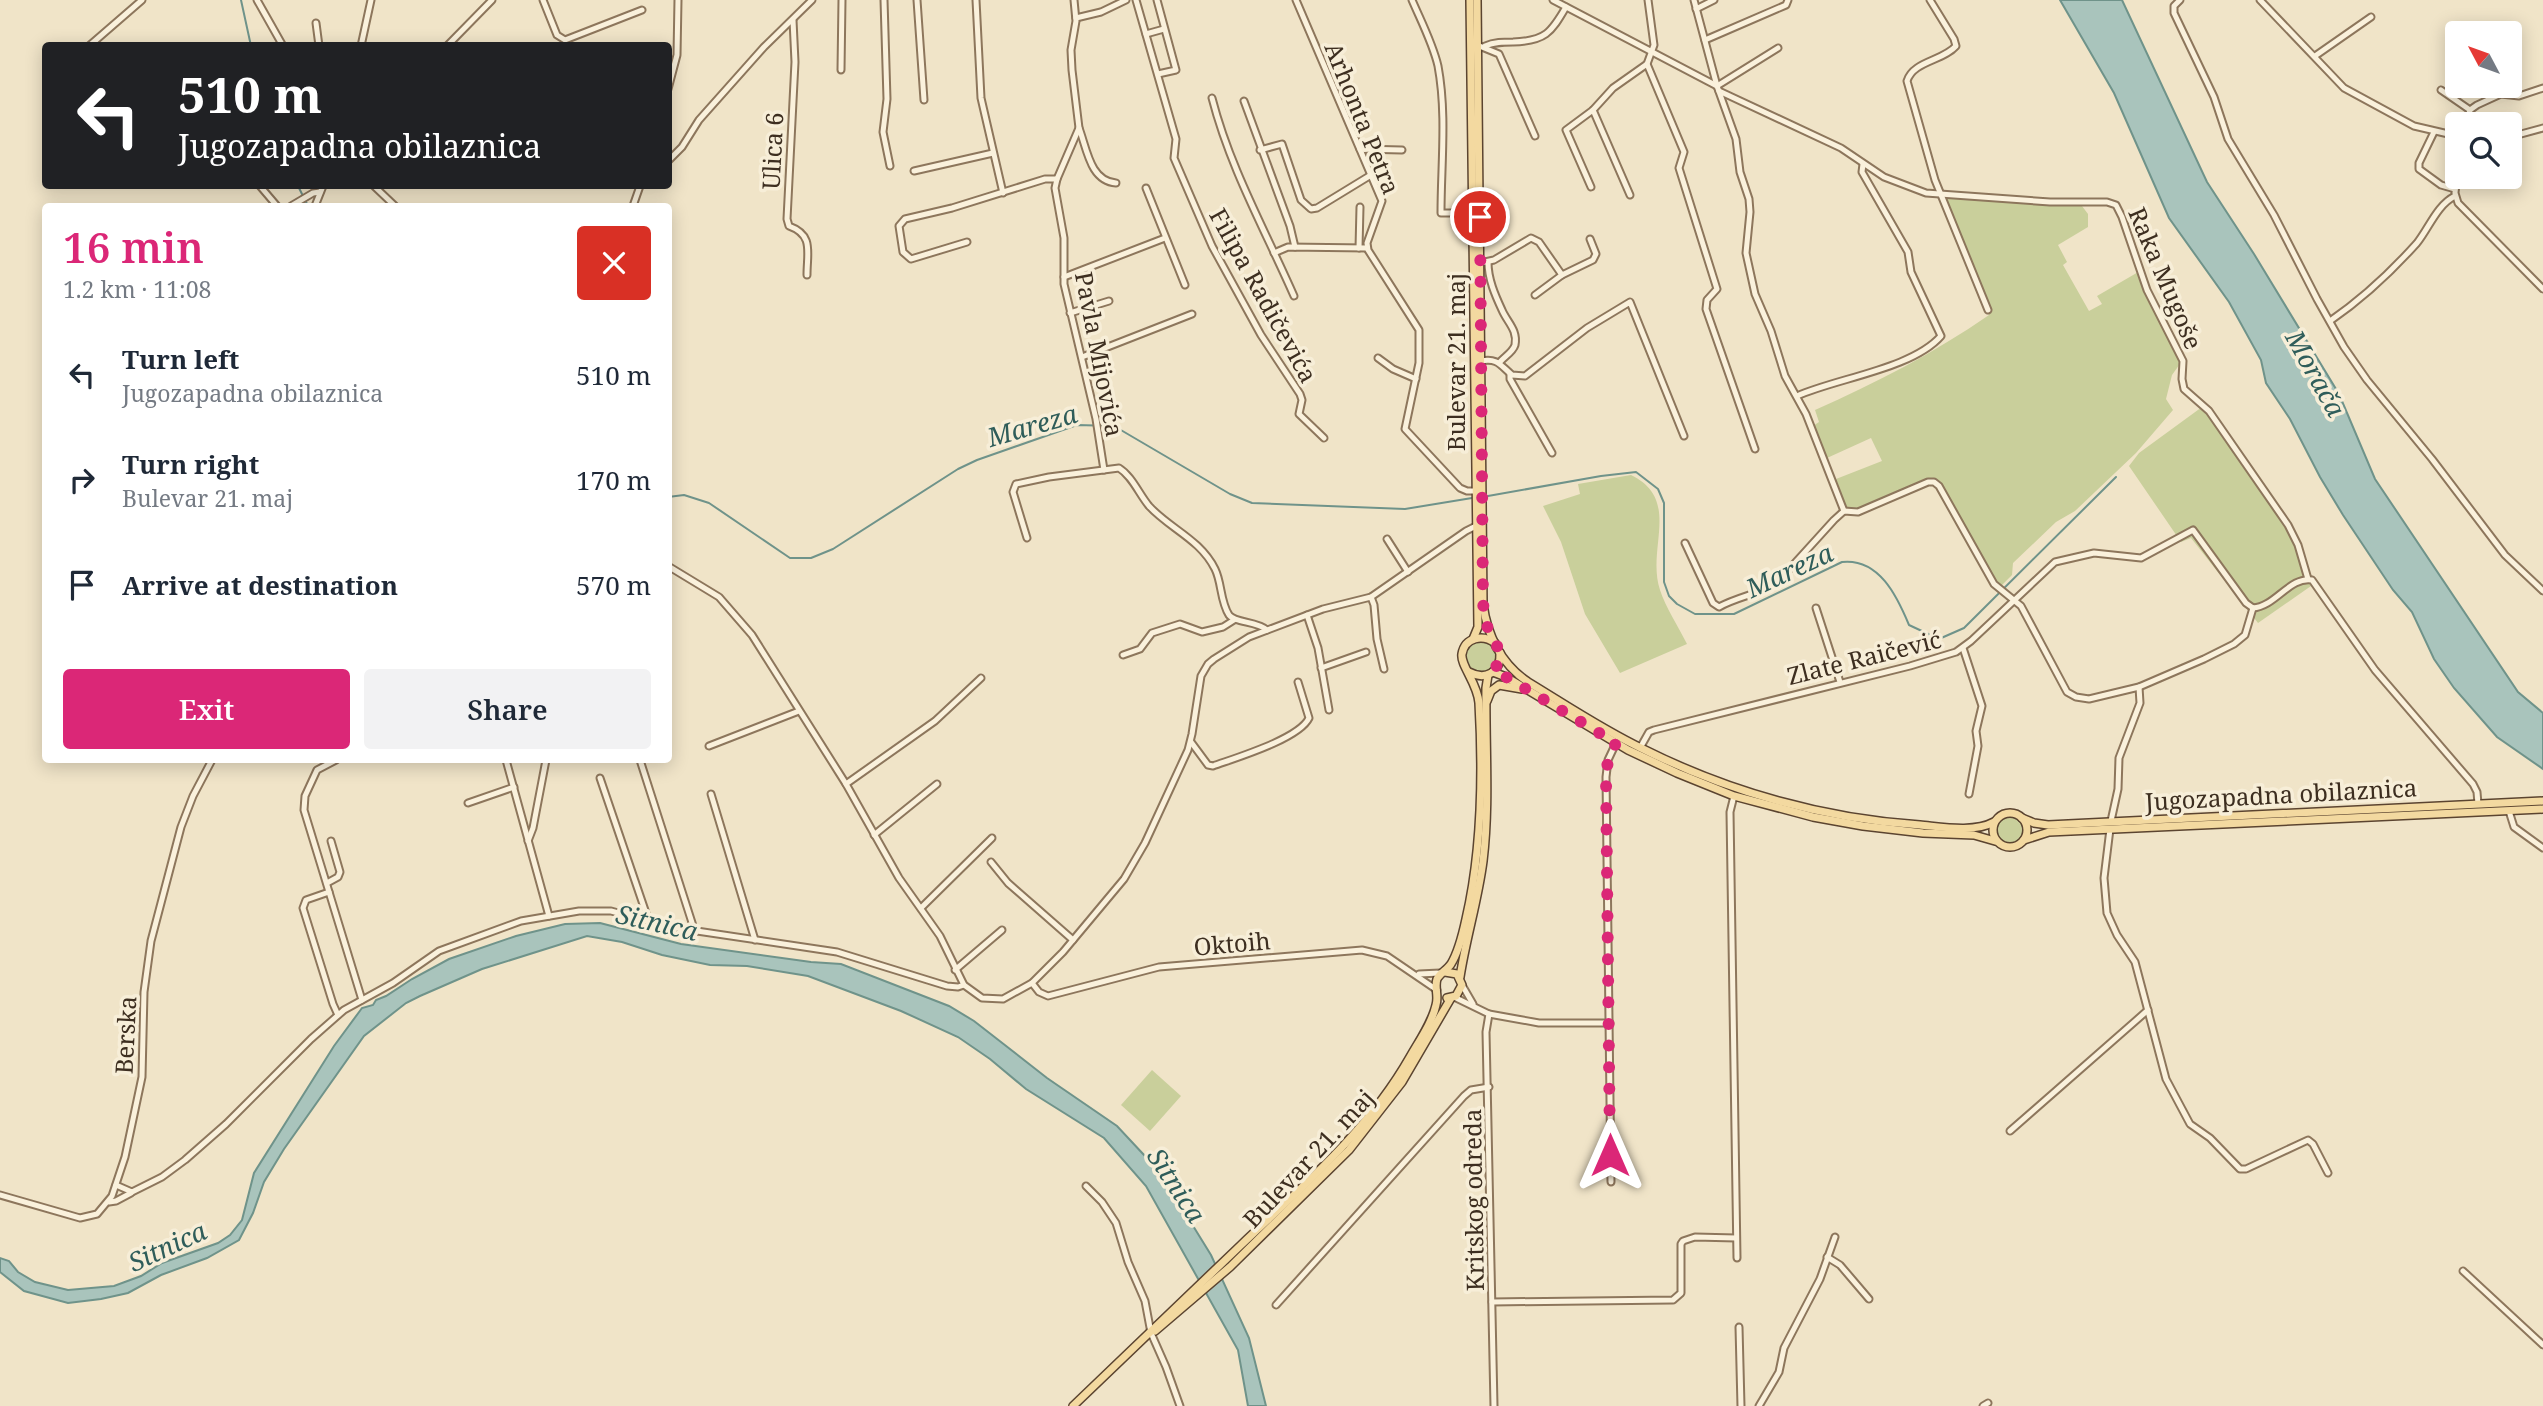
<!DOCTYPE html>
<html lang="en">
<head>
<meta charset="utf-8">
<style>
	:root { --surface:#fff; --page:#f2f2f3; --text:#1f2937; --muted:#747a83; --accent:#db2777 }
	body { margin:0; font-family:"Noto Serif",serif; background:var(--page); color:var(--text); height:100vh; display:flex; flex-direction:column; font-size:26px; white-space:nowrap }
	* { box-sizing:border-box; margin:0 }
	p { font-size:23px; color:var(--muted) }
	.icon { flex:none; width:38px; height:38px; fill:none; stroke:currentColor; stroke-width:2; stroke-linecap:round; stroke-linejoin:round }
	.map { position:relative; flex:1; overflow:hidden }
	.drawer { position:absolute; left:42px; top:203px; width:630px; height:560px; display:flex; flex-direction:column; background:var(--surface); border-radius:7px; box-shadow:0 4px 18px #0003 }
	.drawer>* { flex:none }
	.banner { position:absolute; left:42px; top:42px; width:630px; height:147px; border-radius:7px; box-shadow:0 4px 18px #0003; background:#202124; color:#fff; overflow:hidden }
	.needle { width:46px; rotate:311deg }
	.controls { position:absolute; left:2445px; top:21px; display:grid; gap:14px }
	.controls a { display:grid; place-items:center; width:77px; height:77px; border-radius:7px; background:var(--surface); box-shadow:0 4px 18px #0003; font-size:35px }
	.pin { position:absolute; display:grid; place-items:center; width:60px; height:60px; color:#fff; margin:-30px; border:4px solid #fff; border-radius:50%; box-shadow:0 2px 7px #0007 }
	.me { position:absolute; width:77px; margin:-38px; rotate:0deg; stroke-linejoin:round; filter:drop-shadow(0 0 5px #0008) }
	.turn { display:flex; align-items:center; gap:24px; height:147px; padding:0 21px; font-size:32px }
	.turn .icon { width:91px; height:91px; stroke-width:2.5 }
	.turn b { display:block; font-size:49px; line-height:60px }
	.round { display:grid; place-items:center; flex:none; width:74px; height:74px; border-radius:7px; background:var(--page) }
	.headline { display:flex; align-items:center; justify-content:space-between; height:119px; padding:0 21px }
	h1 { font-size:42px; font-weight:600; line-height:52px; color:var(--accent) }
	.primary-button { display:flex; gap:14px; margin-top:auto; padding:14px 21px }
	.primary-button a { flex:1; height:80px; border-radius:7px; background:var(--accent); color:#fff; font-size:28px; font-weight:600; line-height:80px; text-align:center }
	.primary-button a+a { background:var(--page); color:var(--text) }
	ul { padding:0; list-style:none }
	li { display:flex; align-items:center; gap:21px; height:105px; padding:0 21px }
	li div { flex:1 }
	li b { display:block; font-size:26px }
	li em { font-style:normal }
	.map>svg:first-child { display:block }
</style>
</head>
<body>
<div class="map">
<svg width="2543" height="1406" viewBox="0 0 2543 1406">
	<rect width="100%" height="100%" fill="#f0e4c8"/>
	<g fill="#c9cf9b">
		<path d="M1947,197L2079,202L2088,214V227L2058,245L2067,262L2063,265L2089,311L2102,304L2097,296L2140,271L2182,361L2172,375L2166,399L2173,410L2136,453L2075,511L2056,522L2013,563L2012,575L1999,588L1940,483L1934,479L1926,481L1857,509H1847L1836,479L1882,461L1871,438L1827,458L1813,426L1819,422L1815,410C1876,383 1934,353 1989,315L1973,278L1978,275L1954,225L1945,199Z"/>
		<path d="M2202,407L2285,525L2311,586L2258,623L2191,538L2181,542L2129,466L2139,453Z"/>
		<path d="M1631,475C1682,500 1646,548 1660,590C1665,606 1679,628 1687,644L1620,673L1585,614L1561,542L1543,506L1580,494L1578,484Z"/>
		<circle cx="1481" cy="657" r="15"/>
		<circle cx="2010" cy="830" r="13"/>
		<path d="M1152,1070L1181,1096L1150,1131L1121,1105Z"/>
	</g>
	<g fill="#a9c4bc" stroke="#6f938a" stroke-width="2">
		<path d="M2060,0H2122L2207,182L2254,254L2339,394L2375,479L2518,692L2543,713V769L2497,737L2454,688L2434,659L2412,612L2393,590L2343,515L2320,477L2290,419L2266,383L2261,360L2229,302L2169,218L2114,93Z"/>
		<path d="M600,923L681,944L811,962L841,964L949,1006L974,1021L1047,1078L1117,1126L1144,1155L1174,1195L1211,1255L1249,1338L1266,1406H1248L1238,1350L1146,1186L1104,1138L1026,1089L990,1059L958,1037L901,1011L808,976L747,966L710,965L662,955L622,942L587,936L482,969L420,996L406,1003L364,1036L284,1149L264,1182L253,1213L239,1240L207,1258L161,1275L128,1293L101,1299L68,1303L24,1291L0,1272V1258L9,1261L18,1272L35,1282L68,1290L114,1286L141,1276L162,1263L218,1243L230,1235L242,1220L254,1173L334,1046L362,1008L373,1005L376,1000L386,996L412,979L449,959L516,936L565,924Z"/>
	</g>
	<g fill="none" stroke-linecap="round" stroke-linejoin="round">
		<g stroke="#6f938a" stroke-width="2">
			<path d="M241,0L251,46"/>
			<path d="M298,186L308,206"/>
			<path d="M1488,496L1601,476L1636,472L1658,489L1664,503V582L1669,596L1677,604L1695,614H1734L1842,562C1879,558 1897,596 1909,625L1939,639L1964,628L2116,477"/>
			<path d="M668,497L684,495L709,503L790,558H811L833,549L958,469L977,460L1077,425L1114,426L1230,494L1252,503L1405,509L1472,498"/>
		</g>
		<defs>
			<g id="minor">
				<path d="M257,0L283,46"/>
				<path d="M543,0L557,35L565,40L642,10"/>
				<path d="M884,0L887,99L883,132L890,166"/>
				<path d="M917,0L924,100"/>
				<path d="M976,0L981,98L1003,193"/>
				<path d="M1074,0L1076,21L1071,50L1072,70L1079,128L1057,179L1055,188L1064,238V284L1096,419L1104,470"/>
				<path d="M1136,0L1176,139L1174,158L1212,246L1261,335L1300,394L1302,400L1299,414L1324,438"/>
				<path d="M1157,0L1176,70L1158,74"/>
				<path d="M1296,0L1382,201L1367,243L1368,250L1419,330V363L1405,429L1460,488L1467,491H1475"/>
				<path d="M1412,0C1421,21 1433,44 1438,66C1447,114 1441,165 1441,213H1472"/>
				<path d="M1553,0L1717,86"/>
				<path d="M1694,0L1717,86L1736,139L1740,172L1749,199L1750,212L1746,253L1755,294L1771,331L1785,376L1806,414L1844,511"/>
				<path d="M1930,0L1954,39L1956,46C1943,61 1913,61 1907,81L1935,180L1988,310"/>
				<path d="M2180,0L2174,6V13L2214,97L2228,139L2274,215L2317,299L2344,347L2367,380L2432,459L2505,555L2543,591"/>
				<path d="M2260,0L2344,88L2414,126L2457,136"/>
				<path d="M1696,9L1714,0"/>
				<path d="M1076,18L1101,12L1126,0"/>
				<path d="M793,20L795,62L787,219L789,226C814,235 807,252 807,275"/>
				<path d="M316,23L319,46"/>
				<path d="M1146,34L1164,29"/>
				<path d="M1705,40L1786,5L1788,0"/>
				<path d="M1477,45L1499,54L1535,136"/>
				<path d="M89,46L142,0"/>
				<path d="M361,46L371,0"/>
				<path d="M447,46L492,0"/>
				<path d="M1485,46C1494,42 1503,42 1513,42C1545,41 1551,33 1566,7"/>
				<path d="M2315,56L2371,17"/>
				<path d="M1647,64L1684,152L1679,168L1717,289L1707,300L1706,309L1755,449"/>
				<path d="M841,70L842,0"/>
				<path d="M1717,86L1778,48"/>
				<path d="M668,89L677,55L678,0"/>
				<path d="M2441,90L2470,110"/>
				<path d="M1719,91L1841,148L1884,177L1926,193L2050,202H2107L2116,205L2122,217L2147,290L2183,361L2182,379L2184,389L2209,411L2288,525L2298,545L2308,579"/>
				<path d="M1212,98C1230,168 1265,230 1294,296"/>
				<path d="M1244,101L1290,226L1295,247"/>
				<path d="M1593,110L1630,195"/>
				<path d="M2466,124L2470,110L2477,105L2501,94L2519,96L2543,88"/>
				<path d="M1079,128C1087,149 1090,181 1116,183"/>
				<path d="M2434,132L2419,163V169L2441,185L2455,189"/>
				<path d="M2510,137L2543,128"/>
				<path d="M1360,149L1402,150"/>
				<path d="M1260,150L1282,144L1301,200L1311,209L1317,208L1371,175"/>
				<path d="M668,161L682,147L699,120L764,47L812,0"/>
				<path d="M2457,170L2455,193L2458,203L2543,289"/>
				<path d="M914,171L993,153"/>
				<path d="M260,186L277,206"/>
				<path d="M374,186L395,206"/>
				<path d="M1591,187L1566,130L1593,110L1613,88L1647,64L1654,45L1648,0"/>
				<path d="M1146,188L1185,285"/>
				<path d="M291,206L313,193L320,192"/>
				<path d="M315,206L323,186"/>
				<path d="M633,206L640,186"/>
				<path d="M967,242L911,259L903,252L899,226L905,219L952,208L1045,179H1057"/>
				<path d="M1359,248L1360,207"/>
				<path d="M1274,253L1288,247L1367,248"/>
				<path d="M1488,262C1488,279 1495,295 1502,310C1507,322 1518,330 1515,345C1513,352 1504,357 1500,362"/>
				<path d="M1480,263L1494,260L1531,238L1539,242L1562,275L1593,260L1596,254L1590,239"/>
				<path d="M1064,277L1165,238"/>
				<path d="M1535,295L1562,275"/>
				<path d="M1070,313L1109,301"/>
				<path d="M2330,321C2362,299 2391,272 2417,243C2429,228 2437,205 2455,196"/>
				<path d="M1082,357L1192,314"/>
				<path d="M1378,358L1393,369L1416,379"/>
				<path d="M1481,361C1498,358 1500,365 1512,375L1525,376L1587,328L1630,302L1684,436"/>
				<path d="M1510,374V379L1552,453"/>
				<path d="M1797,396C1837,378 1912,369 1941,336L1911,272L1908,252L1862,172L1863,164"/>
				<path d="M1027,538L1013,492L1016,484L1049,477L1119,468C1132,476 1139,494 1149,506C1170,529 1200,539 1215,569C1222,583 1220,601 1229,615C1235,623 1257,621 1267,630"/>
				<path d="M1387,539L1408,572"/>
				<path d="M1685,543L1713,603L1719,607C1737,597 1758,594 1776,584L1834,520L1844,511L1858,512L1928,482H1934L1939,486L1994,584L2021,606L2067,692L2076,697L2089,699L2139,687L2204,659L2234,644L2245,635L2253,608"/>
				<path d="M668,566L719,597L752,635L846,784L899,878L940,936L964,985L982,998L1003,999L1032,983L1063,952L1124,879L1145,843L1188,750L1192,734L1201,676L1208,664L1214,659L1249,637L1323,609L1371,597L1466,531L1476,526"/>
				<path d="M1371,597L1374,605L1377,639L1384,669"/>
				<path d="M1816,608L1840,682"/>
				<path d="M2253,608C2275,607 2290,576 2312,580L2375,670L2473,784L2477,792L2478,804"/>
				<path d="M1307,615L1318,648L1329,710"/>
				<path d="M1963,648L1982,706L1976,731L1978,746L1969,794"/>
				<path d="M1123,655L1140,649L1152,633L1180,624L1202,632L1223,627L1234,620"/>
				<path d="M1321,668L1366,652"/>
				<path d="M1191,742L1208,765L1213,766C1235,758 1299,739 1309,718L1298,682"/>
				<path d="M709,746L799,711"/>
				<path d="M1640,748L1649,732L1654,730L1910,666L1956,652L1971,641L2055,562L2094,553L2141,558L2193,530L2246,603L2253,608"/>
				<path d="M336,760L317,770L305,796L304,810L362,1000"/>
				<path d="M506,760L549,916"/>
				<path d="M640,760L695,932"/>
				<path d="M600,778L649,922"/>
				<path d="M846,784L935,721L981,678"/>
				<path d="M711,794L755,940"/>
				<path d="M1734,796L1730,812L1737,1258"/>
				<path d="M468,803L514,787"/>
				<path d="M2509,811L2514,827L2543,848"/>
				<path d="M2111,821L2118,789L2119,758L2140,703L2139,687"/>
				<path d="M2110,829L2104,878L2107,913L2117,935L2135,962L2166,1079L2190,1124L2210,1138L2240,1169H2246L2308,1140L2313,1144L2328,1173"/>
				<path d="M874,835L937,784"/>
				<path d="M528,841L533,828L546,760"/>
				<path d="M991,862L1008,883L1073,940"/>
				<path d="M327,883L338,877L340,872L331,841"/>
				<path d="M329,892L306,900L303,908L333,1004L338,1015"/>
				<path d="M921,908L992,838"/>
				<path d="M955,970L1002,930"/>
				<path d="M1419,974L1440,973"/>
				<path d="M1032,983L1039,992L1048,996L1159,967L1362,950L1387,956L1437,990"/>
				<path d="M1462,985L1473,1004"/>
				<path d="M1454,997L1489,1014L1486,1032L1494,1406"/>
				<path d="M1489,1014L1539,1023H1610"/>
				<path d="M2010,1131L2148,1010"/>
				<path d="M1611,1182L1606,777L1608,760L1616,743"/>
				<path d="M116,1185L132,1192L162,1177L185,1160L226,1124L311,1039L344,1010L393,983L439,951L521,921L579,911H611L670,927L837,952L947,986L958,987L964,985"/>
				<path d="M1086,1186L1102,1202L1116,1223L1128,1262L1145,1301L1151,1333L1166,1367L1180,1406"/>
				<path d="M0,1195L80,1218L97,1214L112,1196L125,1157L142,1077L144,992L151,941L181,827L193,796L212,760"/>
				<path d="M109,1202L116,1201L131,1193"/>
				<path d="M1827,1257L1840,1265L1869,1299"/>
				<path d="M2463,1271L2543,1345"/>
				<path d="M1492,1302L1673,1300L1681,1293V1244L1683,1241L1695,1237L1736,1238"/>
				<path d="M1276,1305L1464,1096L1471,1090L1489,1087"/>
				<path d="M1739,1327L1741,1406"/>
				<path d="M1759,1406L1779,1372L1784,1348L1820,1279L1835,1237"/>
				<path d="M1983,1406L1988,1403"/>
			</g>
			<g id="major">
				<path d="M1470,0L1478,627L1473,639"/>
				<path d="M1477,0L1483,604C1487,635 1501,664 1528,682C1566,705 1603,730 1643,749C1729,792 1825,819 1920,825C1942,827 1974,833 1994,822"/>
				<path d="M1469,672C1486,681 1501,672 1500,653"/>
				<path d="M1493,672L1506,677L1628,750L1677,773L1734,796L1813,817L1863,826L1923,833L1974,835L1995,841"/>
				<path d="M1487,701L1491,691L1499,685L1522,689"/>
				<circle cx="2010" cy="830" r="17"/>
				<path d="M2022,818L2034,823L2048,825L2543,801"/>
				<path d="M2024,840L2049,832L2543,809"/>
				<path d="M1445,972L1457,974L1462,985L1456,996L1447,998"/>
				<path d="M1460,977C1466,938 1478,900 1483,861C1490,804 1485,746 1486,688L1488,675"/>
				<path d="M1155,1331L1230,1267L1349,1150L1402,1082L1451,998"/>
				<path d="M1073,1406C1129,1353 1185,1299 1241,1245C1302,1187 1368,1131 1410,1057C1419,1041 1432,1023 1436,1005C1439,996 1434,987 1437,979C1440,973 1447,970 1451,964C1459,951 1463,933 1466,919C1482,850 1483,773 1479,703C1478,684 1460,665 1462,654C1465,637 1483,634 1495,643"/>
			</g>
		</defs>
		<use href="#minor" stroke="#8d765c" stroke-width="9"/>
		<use href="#major" stroke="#5b4430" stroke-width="10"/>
		<use href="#minor" stroke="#faf1dc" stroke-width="5"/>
		<use href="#major" stroke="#f3d9a0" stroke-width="7"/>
	</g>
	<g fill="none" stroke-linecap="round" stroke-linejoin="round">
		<path stroke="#db2777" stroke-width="12" stroke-dasharray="0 21.6" d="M1480,217L1483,604L1487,626L1498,648L1501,658L1493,672L1506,677L1616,743L1608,760L1606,777L1610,1155"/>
	</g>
	<g text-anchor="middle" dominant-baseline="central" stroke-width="7" stroke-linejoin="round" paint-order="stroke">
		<g font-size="24" fill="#3d2e20" stroke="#f7eed8">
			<text transform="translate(1363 118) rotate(68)">Arhonta Petra</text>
			<text transform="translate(772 151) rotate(-87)">Ulica 6</text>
			<text transform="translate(2166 278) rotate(67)">Raka Mugoše</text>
			<text transform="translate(1264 295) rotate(61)">Filipa Radičevića</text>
			<text transform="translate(1100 354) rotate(79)">Pavla Mijovića</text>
			<text transform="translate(1455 362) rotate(-90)">Bulevar 21. maj</text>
			<text transform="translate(1864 657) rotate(-14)">Zlate Raičević</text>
			<text transform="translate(2281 794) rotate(-3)">Jugozapadna obilaznica</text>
			<text transform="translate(1232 943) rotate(-5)">Oktoih</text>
			<text transform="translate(125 1035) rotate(-87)">Berska</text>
			<text transform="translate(1308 1158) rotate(-47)">Bulevar 21. maj</text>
			<text transform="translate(1473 1200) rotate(-91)">Kritskog odreda</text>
		</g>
		<g font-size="26" font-style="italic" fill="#2f5d5a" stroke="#f7eed8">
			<text transform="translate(2316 373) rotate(61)">Morača</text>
			<text transform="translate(1032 425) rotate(-16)">Mareza</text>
			<text transform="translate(1789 570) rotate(-25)">Mareza</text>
			<text transform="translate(657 922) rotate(13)">Sitnica</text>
			<text transform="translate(1177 1185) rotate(57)">Sitnica</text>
			<text transform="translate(167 1246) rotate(-25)">Sitnica</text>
		</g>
	</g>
</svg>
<div class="controls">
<a><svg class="needle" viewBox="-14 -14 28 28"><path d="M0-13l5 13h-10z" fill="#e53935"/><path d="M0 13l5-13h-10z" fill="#747a83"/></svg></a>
<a><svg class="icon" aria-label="search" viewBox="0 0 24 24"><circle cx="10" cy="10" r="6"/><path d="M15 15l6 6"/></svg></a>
</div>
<div class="pin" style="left:1480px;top:217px;background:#d93025"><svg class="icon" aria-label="arrive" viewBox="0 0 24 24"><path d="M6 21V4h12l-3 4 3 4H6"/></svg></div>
<svg class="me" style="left:1610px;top:1155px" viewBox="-20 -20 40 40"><path d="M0-17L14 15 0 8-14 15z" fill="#db2777" stroke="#fff" stroke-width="4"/></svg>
<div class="banner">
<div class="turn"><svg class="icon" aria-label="left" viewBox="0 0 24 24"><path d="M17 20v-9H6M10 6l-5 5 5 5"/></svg><div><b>510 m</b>Jugozapadna obilaznica</div></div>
</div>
<section class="drawer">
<div class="headline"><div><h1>16 min</h1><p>1.2 km · 11:08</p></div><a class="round" style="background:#d93025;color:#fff"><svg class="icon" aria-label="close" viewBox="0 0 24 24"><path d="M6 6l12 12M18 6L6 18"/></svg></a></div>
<ul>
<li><svg class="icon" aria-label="left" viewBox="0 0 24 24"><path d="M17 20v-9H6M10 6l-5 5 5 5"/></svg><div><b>Turn left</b><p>Jugozapadna obilaznica</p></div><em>510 m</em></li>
<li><svg class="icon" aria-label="right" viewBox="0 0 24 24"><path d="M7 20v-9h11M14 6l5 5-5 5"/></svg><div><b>Turn right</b><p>Bulevar 21. maj</p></div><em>170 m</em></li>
<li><svg class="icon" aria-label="arrive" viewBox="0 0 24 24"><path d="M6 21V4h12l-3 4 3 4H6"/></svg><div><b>Arrive at destination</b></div><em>570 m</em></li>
</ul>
<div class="primary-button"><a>Exit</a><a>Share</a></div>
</section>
</div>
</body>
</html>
